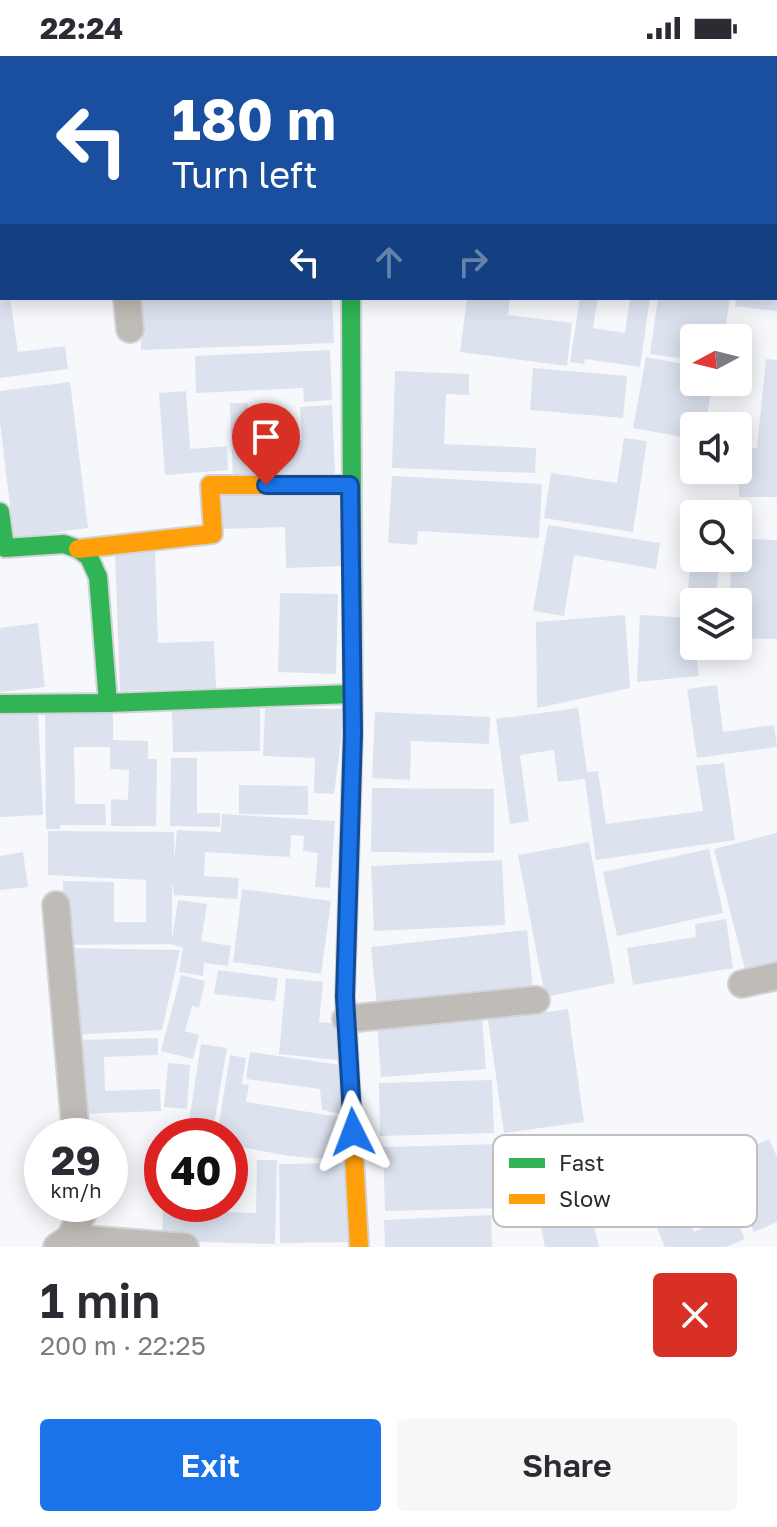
<!DOCTYPE html>
<html lang="en">
<head>
<meta charset="utf-8">
<style>
	:root { --surface:#fff; --page:#f7f7f7; --text:#2b2b33; --muted:#7c7c81; --accent:#1a73e8 }
	body { margin:0; font-family:"Golos Text",sans-serif; background:var(--page); color:var(--text); height:100vh; display:flex; flex-direction:column; font-size:30px; white-space:nowrap }
	* { box-sizing:border-box; margin:0 }
	p { font-size:26px; color:var(--muted) }
	.icon { flex:none; width:44px; height:44px; fill:none; stroke:currentColor; stroke-width:2; stroke-linecap:round; stroke-linejoin:round }
	.map { position:relative; height:1191px; overflow:hidden }
	.details { display:flex; flex-direction:column; background:var(--surface); flex:1 }
	.details>* { flex:none }
	.banner { position:absolute; left:0px; top:0px; width:778px; height:244px; box-shadow:0 4px 20px #0003; background:#1a4fa0; color:#fff; overflow:hidden }
	.needle { width:52px; rotate:263deg }
	.fabs { position:absolute; left:680px; top:268px; display:grid; gap:16px }
	.fabs a { display:grid; place-items:center; width:72px; height:72px; border-radius:8px; background:var(--surface); box-shadow:0 4px 20px #0003; font-size:40px }
	.speed { position:absolute; left:24px; top:1062px; display:flex; gap:16px; font-size:40px; font-weight:700; text-align:center }
	.speed>* { display:grid; place-content:center; width:104px; height:104px; border-radius:50%; background:var(--surface); box-shadow:0 4px 20px #0003; line-height:1 }
	.speed small { font-size:20px; font-weight:400 }
	.speed .limit { border:12px solid #d22; background:#fff; color:#111 }
	.pin { position:absolute; display:grid; place-items:center; width:68px; height:68px; color:#fff; margin:-82px -34px; border-radius:50% 50% 50% 0; rotate:-45deg; box-shadow:0 0 8px #0007 }
	.pin .icon { rotate:45deg }
	.me { position:absolute; width:88px; margin:-44px; rotate:357deg; stroke-linejoin:round; filter:drop-shadow(0 0 6px #0008) }
	.turn { display:flex; align-items:center; gap:28px; height:168px; padding:0 40px; font-size:36px }
	.turn .icon { width:104px; height:104px; stroke-width:2.5 }
	.turn b { display:block; font-size:56px; line-height:68px }
	.lanes { display:flex; align-items:center; height:76px; padding:0 40px; background:#0003; justify-content:center; gap:40px; direction:ltr }
	.lanes .off { opacity:.35 }
	.round { display:grid; place-items:center; flex:none; width:84px; height:84px; border-radius:8px; background:var(--page) }
	.overview { display:flex; align-items:center; justify-content:space-between; height:136px; padding:0 40px }
	h1 { font-size:48px; font-weight:600; line-height:60px }
	.action { display:flex; gap:16px; margin-top:auto; padding:16px 40px }
	.action a { flex:1; height:92px; border-radius:8px; background:var(--accent); color:#fff; font-size:32px; font-weight:600; line-height:92px; text-align:center }
	.action a+a { background:var(--page); color:var(--text) }
	.status { display:flex; justify-content:space-between; align-items:center; height:56px; padding:0 40px; background:var(--surface); direction:ltr }
	.status svg { height:22px; fill:currentColor }
	.map>svg:first-child { display:block }
</style>
</head>
<body>
<div class="status"><b>22:24</b><svg viewBox="0 0 49 12"><path d="M0 12V9h3v3zM5 12V6h3v6zM10 12V3h3v9zM15 12V0h3v12zM26 1h20v11H26zM47 4h2v5h-2z"/></svg></div>
<div class="map">
<svg width="777" height="1191" viewBox="0 0 777 1191">
	<rect width="100%" height="100%" fill="#f6f8fc"/>
	<g fill="#dce3ef">
		<path d="M0,242H10L18,296L65,290L68,313L0,322Z"/>
		<path d="M140,242H332L334,287L141,294Z"/>
		<path d="M467,242H510L508,259L572,267L567,310L460,296Z"/>
		<path d="M580,242H598L593,272L625,277L630,242H650L640,311L585,303L584,308L570,306Z"/>
		<path d="M658,242H730L724,282H694V304L650,298Z"/>
		<path d="M736,242H777V255L735,250Z"/>
		<path d="M330,294L332,344L304,346L303,332L196,337L195,300Z"/>
		<path d="M646,301L694,310V326H713L705,370H694V383L633,372Z"/>
		<path d="M766,303L777,304V441H739V392H757Z"/>
		<path d="M533,312L627,320L623,362L530,354Z"/>
		<path d="M395,315L469,318V339L446,338L444,388L536,392L535,417L392,412Z"/>
		<path d="M70,326L88,472L14,482L0,367V335Z"/>
		<path d="M186,335L190,393L227,390L228,414L165,419L159,337Z"/>
		<path d="M230,347H248L250,386L302,384L300,351L332,349L335,418L233,423Z"/>
		<path d="M624,382L647,385L633,476L544,462L551,417L617,427Z"/>
		<path d="M392,420L542,428L539,482L418,475L417,489L388,487Z"/>
		<path d="M342,435L345,510L286,512L285,471L219,473L218,439Z"/>
		<path d="M548,469L660,487L656,513L574,499L564,560L533,555Z"/>
		<path d="M738,483L777,484V583L738,582V546H730L731,502H738Z"/>
		<path d="M155,494L158,587L214,585L216,632L120,635L115,495Z"/>
		<path d="M692,494L694,502H720L715,546H694V553L686,552Z"/>
		<path d="M280,537L338,538L336,618L278,616Z"/>
		<path d="M625,559L630,632L537,652L536,566Z"/>
		<path d="M640,559L691,562L699,620L637,626Z"/>
		<path d="M38,567L45,631L0,636V572Z"/>
		<path d="M717,629L723,676L774,669L777,691L697,702L687,633Z"/>
		<path d="M265,652L345,653L334,738L314,737L315,702L263,700Z"/>
		<path d="M578,652L587,716L598,715L606,768L703,755L696,710L724,707L735,784L596,804L585,723L558,726L554,694L520,699L529,765L510,768L496,663Z"/>
		<path d="M45,653H113V684L148,685V703H157L156,770H111V743L128,744L129,714L110,713V691H74L75,748H105L106,769H60V773H46Z"/>
		<path d="M260,653V695L173,696L172,654Z"/>
		<path d="M38,656L43,759L0,761V658Z"/>
		<path d="M375,656L490,661L489,688L411,685L410,724L372,722Z"/>
		<path d="M171,702H197V757H220V771L170,770Z"/>
		<path d="M239,729L308,730V759L239,758Z"/>
		<path d="M372,732L494,733V797L371,796Z"/>
		<path d="M222,758L335,765L330,832L315,831L318,797L303,795L304,780L291,779L290,801L205,796L204,820L239,822L237,843L174,839L172,826V884L178,844L207,848L201,885L231,890L228,910L204,907L203,920L179,916L183,892L171,888L63,889V825L114,826V866H146V824L48,819V775L174,776V805L177,774L221,776Z"/>
		<path d="M777,777V909L746,917L714,793Z"/>
		<path d="M589,786L615,927L545,941L518,799Z"/>
		<path d="M709,793L723,857L617,880L603,816Z"/>
		<path d="M23,796L28,831L0,834V800Z"/>
		<path d="M502,804L505,869L374,875L371,810Z"/>
		<path d="M242,833L331,845L321,918L233,906Z"/>
		<path d="M726,863L733,912L633,929L627,892L696,881L695,868Z"/>
		<path d="M527,874L533,933L377,950L371,891Z"/>
		<path d="M65,892L180,894L162,974L71,979Z"/>
		<path d="M218,914L278,922L275,945L214,938Z"/>
		<path d="M181,919L205,925L199,952L192,950L185,975L199,979L193,1003L161,995Z"/>
		<path d="M286,922L323,926L319,966L341,968L337,1004L279,998Z"/>
		<path d="M568,953L584,1066L504,1077L488,964Z"/>
		<path d="M482,961L486,1013L381,1021L377,969Z"/>
		<path d="M158,982V999L104,1001L105,1035L160,1033L161,1055L77,1058L75,984Z"/>
		<path d="M201,988L227,992L212,1080L187,1078Z"/>
		<path d="M250,996L341,1009L346,1059L322,1054L320,1033L246,1023Z"/>
		<path d="M230,999L246,1002L242,1028L249,1029L246,1046L346,1062L345,1105L289,1100L230,1089V1080H217Z"/>
		<path d="M168,1007L190,1009L187,1053L164,1051Z"/>
		<path d="M492,1024L494,1077L380,1080L379,1027Z"/>
		<path d="M769,1083L777,1101V1166L754,1176L722,1105Z"/>
		<path d="M500,1088L502,1152L385,1155L383,1091Z"/>
		<path d="M257,1104H277L275,1188L162,1185L163,1154L256,1157Z"/>
		<path d="M348,1107L350,1186L280,1187L279,1108Z"/>
		<path d="M587,1137L599,1191H545L536,1148Z"/>
		<path d="M678,1138L694,1176L734,1159L745,1183L726,1191H665L648,1151Z"/>
		<path d="M491,1159L492,1191H385L384,1164Z"/>
	</g>
	<g fill="none" stroke-linecap="round" stroke-linejoin="round">
		<defs>
			<g id="street">
				<path d="M103,0V2"/>
				<path d="M776,3H777"/>
				<path d="M127,242L130,273"/>
				<path d="M56,849L76,1080"/>
				<path d="M742,928L777,920"/>
				<path d="M346,963L536,944"/>
				<path d="M70,1182L83,1157L82,1148"/>
				<path d="M57,1191L70,1182L185,1191"/>
			</g>
			<g id="fast">
				<path d="M0,456L5,492L64,488L78,493L89,501L98,521L108,647L0,648"/>
				<path d="M108,647L352,638"/>
				<path d="M350,1029L345,941L353,677L351,242"/>
			</g>
			<g id="slow">
				<path d="M348,0V2"/>
				<path d="M78,493L213,478L210,429H350"/>
				<path d="M350,1029L359,1191"/>
			</g>
		</defs>
		<use href="#street" stroke="#d2d3d6" stroke-width="30"/>
		<use href="#fast" stroke="#d2d3d6" stroke-width="22"/>
		<use href="#slow" stroke="#d2d3d6" stroke-width="22"/>
		<use href="#street" stroke="#bfbbb6" stroke-width="26"/>
		<use href="#fast" stroke="#30b455" stroke-width="18"/>
		<use href="#slow" stroke="#ff9f0a" stroke-width="18"/>
	</g>
	<g fill="none" stroke-linecap="round" stroke-linejoin="round">
		<defs>
			<path id="route" d="M266,429H350L353,677L345,941L353,1076"/>
		</defs>
		<use href="#route" stroke="#114b97" stroke-width="20"/>
		<use href="#route" stroke="#1a73e8" stroke-width="14"/>
	</g>
	<rect x="493" y="1079" width="264" height="92" rx="12" fill="#fff" stroke="#bfbfc0" stroke-width="2"/>
	<rect x="509" y="1102" width="36" height="10" fill="#30b455"/>
	<rect x="509" y="1138" width="36" height="10" fill="#ff9f0a"/>
	<g font-size="22" fill="#2a2b2e">
		<text x="559" y="1115">Fast</text>
		<text x="559" y="1151">Slow</text>
	</g>
</svg>
<div class="fabs">
<a><svg class="needle" viewBox="-14 -14 28 28"><path d="M0-13l5 13h-10z" fill="#e53935"/><path d="M0 13l5-13h-10z" fill="#7c7c81"/></svg></a>
<a><svg class="icon" aria-label="sound" viewBox="0 0 24 24"><path d="M4 9h4l5-4v14l-5-4H4zM17 9q2 3 0 6"/></svg></a>
<a><svg class="icon" aria-label="search" viewBox="0 0 24 24"><circle cx="10" cy="10" r="6"/><path d="M15 15l6 6"/></svg></a>
<a><svg class="icon" aria-label="layers" viewBox="0 0 24 24"><path d="M12 4l9 5-9 5-9-5zM3 14l9 5 9-5"/></svg></a>
</div>
<div class="speed"><div>29<small>km/h</small></div><div class="limit">40</div></div>
<div class="pin" style="left:266px;top:429px;background:#d93025"><svg class="icon" aria-label="arrive" viewBox="0 0 24 24"><path d="M6 21V4h12l-3 4 3 4H6"/></svg></div>
<svg class="me" style="left:353px;top:1076px" viewBox="-20 -20 40 40"><path d="M0-17L14 15 0 8-14 15z" fill="#1a73e8" stroke="#fff" stroke-width="4"/></svg>
<div class="banner">
<div class="turn"><svg class="icon" aria-label="left" viewBox="0 0 24 24"><path d="M17 20v-9H6M10 6l-5 5 5 5"/></svg><div><b>180 m</b>Turn left</div></div>
<div class="lanes"><svg class="icon" aria-label="left" viewBox="0 0 24 24"><path d="M17 20v-9H6M10 6l-5 5 5 5"/></svg><svg class="icon off" aria-label="ahead" viewBox="0 0 24 24"><path d="M12 20V5M6 11l6-6 6 6"/></svg><svg class="icon off" aria-label="right" viewBox="0 0 24 24"><path d="M7 20v-9h11M14 6l5 5-5 5"/></svg></div>
</div>
</div>
<section class="details">
<div class="overview"><div><h1>1 min</h1><p>200 m · 22:25</p></div><a class="round" style="background:#d93025;color:#fff"><svg class="icon" aria-label="close" viewBox="0 0 24 24"><path d="M6 6l12 12M18 6L6 18"/></svg></a></div>
<div class="action"><a>Exit</a><a>Share</a></div>
</section>
</body>
</html>
